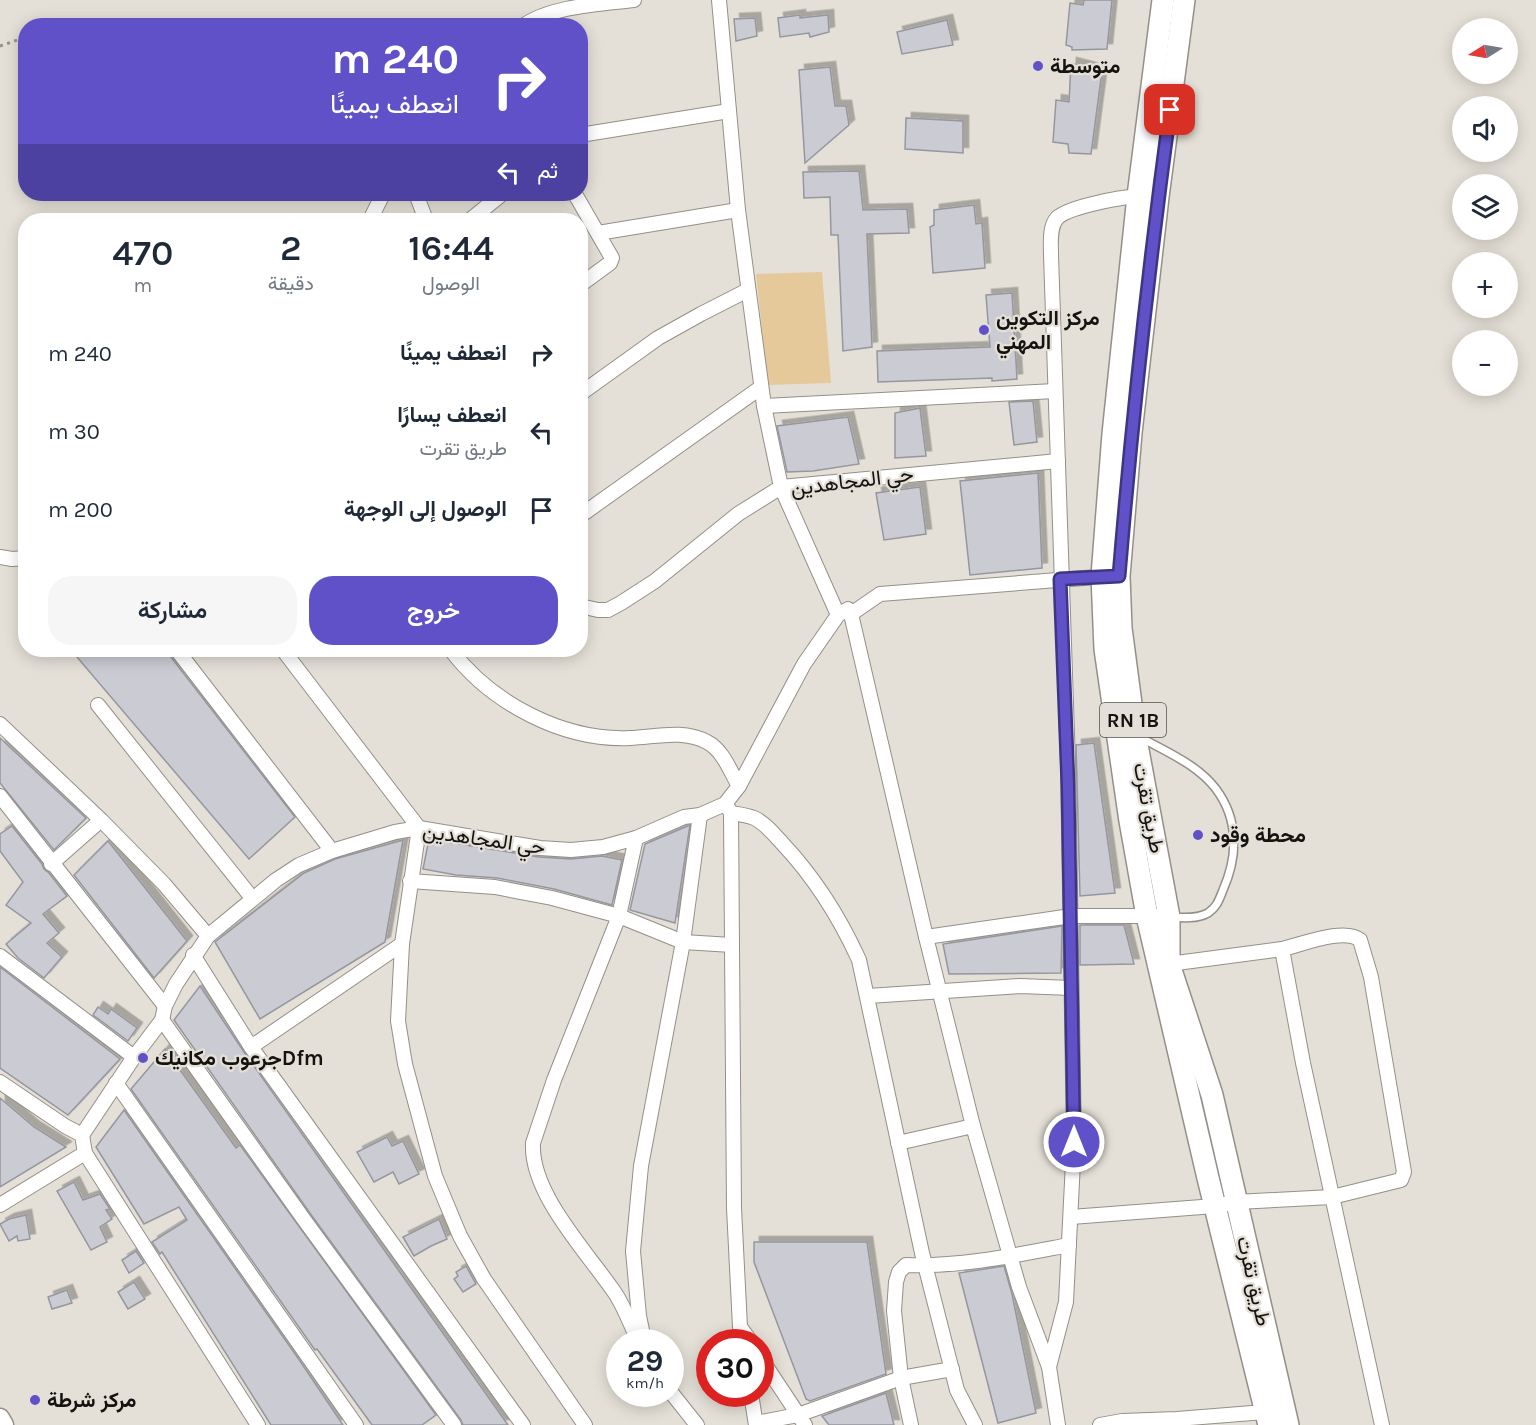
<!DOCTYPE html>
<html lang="ar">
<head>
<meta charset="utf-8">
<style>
	:root { --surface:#fff; --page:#f6f6f7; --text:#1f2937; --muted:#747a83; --accent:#6051c9 }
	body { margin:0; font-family:Karla,Vazirmatn,sans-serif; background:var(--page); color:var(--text); direction:rtl; height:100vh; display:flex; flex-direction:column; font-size:22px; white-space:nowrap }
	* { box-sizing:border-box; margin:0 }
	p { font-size:20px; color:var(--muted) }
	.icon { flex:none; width:33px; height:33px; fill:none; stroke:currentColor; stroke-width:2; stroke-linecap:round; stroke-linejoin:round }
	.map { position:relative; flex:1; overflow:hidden; direction:ltr }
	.sheet { position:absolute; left:18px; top:213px; width:570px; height:444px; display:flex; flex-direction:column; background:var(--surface); border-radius:24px; box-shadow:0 3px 15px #0003; direction:rtl }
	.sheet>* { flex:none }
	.hud { position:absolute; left:18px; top:18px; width:570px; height:183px; border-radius:24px; box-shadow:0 3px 15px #0003; direction:rtl; background:#6051c9; color:#fff; overflow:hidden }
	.needle { width:39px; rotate:259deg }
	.buttons { position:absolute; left:1452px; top:18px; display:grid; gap:12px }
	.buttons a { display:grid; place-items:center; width:66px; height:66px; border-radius:50%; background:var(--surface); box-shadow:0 3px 15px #0003; font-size:30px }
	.speed { position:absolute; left:606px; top:1329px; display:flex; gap:12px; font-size:30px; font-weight:700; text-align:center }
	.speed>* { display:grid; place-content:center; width:78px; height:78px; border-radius:50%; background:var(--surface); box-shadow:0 3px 15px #0003; line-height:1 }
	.speed small { font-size:15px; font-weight:400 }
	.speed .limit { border:9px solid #d22; background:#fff; color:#111 }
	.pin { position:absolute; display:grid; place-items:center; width:51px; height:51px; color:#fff; margin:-26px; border-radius:12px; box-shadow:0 3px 9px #0006 }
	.me { position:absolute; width:66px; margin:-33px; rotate:0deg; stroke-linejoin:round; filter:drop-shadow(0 0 4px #0008) }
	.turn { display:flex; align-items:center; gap:21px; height:126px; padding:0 30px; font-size:27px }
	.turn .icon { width:78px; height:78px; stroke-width:2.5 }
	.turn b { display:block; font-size:42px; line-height:51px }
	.then { display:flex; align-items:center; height:57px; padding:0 30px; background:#0003; gap:12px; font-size:22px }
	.eta { display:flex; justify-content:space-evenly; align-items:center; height:102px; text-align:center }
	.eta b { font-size:36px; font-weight:600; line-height:42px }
	.cta { display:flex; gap:12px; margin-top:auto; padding:12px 30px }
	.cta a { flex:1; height:69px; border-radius:24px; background:var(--accent); color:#fff; font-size:24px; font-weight:600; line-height:69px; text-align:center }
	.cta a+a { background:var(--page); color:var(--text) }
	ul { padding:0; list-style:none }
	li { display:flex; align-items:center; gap:18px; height:78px; padding:0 30px }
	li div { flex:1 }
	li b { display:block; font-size:22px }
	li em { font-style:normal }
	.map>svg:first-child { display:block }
</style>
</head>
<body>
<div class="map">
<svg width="1536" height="1425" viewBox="0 0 1536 1425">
	<defs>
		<filter id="shadow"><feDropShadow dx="5.5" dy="-5.5" stdDeviation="0" flood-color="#0004"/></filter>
	</defs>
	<rect width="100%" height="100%" fill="#e5e0d7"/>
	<path fill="#e6c99a" d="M822,272L831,383L768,385L756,274Z"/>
	<g fill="#cbcbd4" stroke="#96969e" stroke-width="1.5" filter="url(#shadow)">
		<path d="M1084,0H1112L1107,49L1072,50V47L1066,45L1070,3L1083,5Z"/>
		<path d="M800,15V18L828,15L829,32L810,37L809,33L780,37L778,18Z"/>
		<path d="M755,18L757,36L736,41L734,19Z"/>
		<path d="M947,20L953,45L902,54L897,32Z"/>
		<path d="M1071,63L1102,71L1091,154L1069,153L1068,144L1053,142L1056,100L1069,102Z"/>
		<path d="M830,67L835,106H846L849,125L805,163L799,70Z"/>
		<path d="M906,118L963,121V153L905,149Z"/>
		<path d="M859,171L863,210L907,209L909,233L867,234L872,347L843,351L838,235H831L830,197L804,198L803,172Z"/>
		<path d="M974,205L976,224L982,223L985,268L933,273L930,227L934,225V210Z"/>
		<path d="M1012,293L1017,379L992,381V378L878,382L877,351L990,347L986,295Z"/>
		<path d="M1033,401L1037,442L1014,445L1009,402Z"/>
		<path d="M920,408L926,456L895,458V413Z"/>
		<path d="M848,417L859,464L813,471L787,472L777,426Z"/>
		<path d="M1038,473L1042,568L970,575L960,481Z"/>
		<path d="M920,487L926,534L884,540L876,493Z"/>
		<path d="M71,650H168L170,656L295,817L249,859Z"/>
		<path d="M0,738L86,818L54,850L0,783Z"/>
		<path d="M1094,743L1115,893L1080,896L1076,745Z"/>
		<path d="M690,825L675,923L630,910L645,844Z"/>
		<path d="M12,826L42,864L44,869L49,873L67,896L43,914L59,933L47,943L62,957L44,978L18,958L6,944L31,923L6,905L23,882L0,851V834Z"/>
		<path d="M429,839L539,857L571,859L602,856L622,860L612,905L554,889L497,878L456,875L423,869Z"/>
		<path d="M403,840L385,942L260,1019L215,942L304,873L335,859Z"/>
		<path d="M108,841L187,941L154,978L74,875Z"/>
		<path d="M1080,925H1124L1134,964L1080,965Z"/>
		<path d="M1062,926L1061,973L949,974L943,944Z"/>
		<path d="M0,967L120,1059L68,1115L0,1068Z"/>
		<path d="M200,986L244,1052L508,1425H463L461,1420L312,1216L174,1020Z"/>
		<path d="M98,1007L108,1014L111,1009L137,1028L128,1041L93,1015Z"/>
		<path d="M165,1049L236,1148L240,1145L436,1415L422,1425H372L317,1349L315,1350L131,1089Z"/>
		<path d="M0,1098L34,1127L66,1147L0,1187Z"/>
		<path d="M124,1110L300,1361L343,1425H271L162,1252L160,1254L152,1242L187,1220L179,1207L144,1224L96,1147Z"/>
		<path d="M387,1137L392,1146L403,1141L419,1174L399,1184L393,1172L374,1182L357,1152Z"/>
		<path d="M74,1182L83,1200L100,1194L110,1209L106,1210L112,1219L100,1227L107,1242L91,1250L57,1191Z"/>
		<path d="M26,1215L30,1239L18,1241L17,1236L9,1241L0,1224L9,1219Z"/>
		<path d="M439,1219L447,1239L431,1246L414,1256L403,1237Z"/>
		<path d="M754,1242H867L886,1374L810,1401L806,1399L754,1262Z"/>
		<path d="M136,1251L144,1263L129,1273L122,1260Z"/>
		<path d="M466,1266L476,1284L463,1292L454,1279L458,1276L456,1272Z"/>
		<path d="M1004,1266L1012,1294L1036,1413L998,1423L959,1273Z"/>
		<path d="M134,1282L145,1299L128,1309L118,1292Z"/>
		<path d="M67,1290L72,1303L52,1309L48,1297Z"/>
		<path d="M886,1393L894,1425H829L822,1416Z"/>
	</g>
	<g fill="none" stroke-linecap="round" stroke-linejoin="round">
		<defs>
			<path id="service" d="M1140,737C1166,752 1197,764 1216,789C1239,820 1238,856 1223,890C1219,900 1217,907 1208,913C1197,919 1183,918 1172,917"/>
			<g id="minor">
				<path d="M719,0L738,210L764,406L781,487L838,615"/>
				<path d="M523,26C551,6 600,4 634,0"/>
				<path d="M580,135L729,111"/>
				<path d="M416,194L426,220"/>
				<path d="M575,194L612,258L610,263L580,285"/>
				<path d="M370,220L383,194"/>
				<path d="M470,220L502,194"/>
				<path d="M598,233L738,210"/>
				<path d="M580,394L658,338L701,314L748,290"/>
				<path d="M764,406L1055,391"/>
				<path d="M580,516L760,388"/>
				<path d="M0,557L12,559L26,558"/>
				<path d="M580,606L598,610H608L621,603L655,581L738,514L781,487L1058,461"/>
				<path d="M851,614L926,937L973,1126L1019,1287L1049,1367L1058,1425"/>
				<path d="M851,614L880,594L1109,576"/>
				<path d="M177,650L332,851"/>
				<path d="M283,650L419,828L402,944L398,1021L405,1064L435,1176L460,1236L484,1279L585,1425"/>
				<path d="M451,650C491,703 563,741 630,738C656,737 683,729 707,742C723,750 730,771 739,786"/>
				<path d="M98,705L252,898"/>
				<path d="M0,724L101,820L164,884L208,936"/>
				<path d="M0,796L165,1006"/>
				<path d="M727,806L731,813L734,1208L740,1327L751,1342"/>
				<path d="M731,813C738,814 747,815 754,818C765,823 774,834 782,843C815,878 839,916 859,960L922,1253L957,1390L975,1425"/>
				<path d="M636,838L619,916L554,1080L533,1143C530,1193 587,1252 615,1293C625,1308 631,1326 639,1342"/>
				<path d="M51,864L101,820"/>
				<path d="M410,881L495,887L552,898L619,916L683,942L732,945"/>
				<path d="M926,937L1071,916H1155"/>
				<path d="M193,955L251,1047L523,1425"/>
				<path d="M0,956L134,1057"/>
				<path d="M1169,964L1282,949L1303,1063L1382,1425"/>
				<path d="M868,996L1020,986L1071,988"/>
				<path d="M162,1020L305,1221L454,1425"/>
				<path d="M251,1047L402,944"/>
				<path d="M0,1082L65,1126L82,1135L85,1153L258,1425"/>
				<path d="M116,1083L356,1425"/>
				<path d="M82,1135L134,1057L162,1020L165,1006L176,984L208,936L276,880L299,865L332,851L395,832L419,828L540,848L571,850L603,847L636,838L684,817L700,815L725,804L739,786L804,664L838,615L848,609L851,614"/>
				<path d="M898,1143L973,1126"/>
				<path d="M0,1205L85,1153"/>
				<path d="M1071,1217L1215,1206L1236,1202L1332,1197L1401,1180L1404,1172L1371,977L1360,940C1344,927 1301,945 1282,949"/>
				<path d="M644,1340L639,1316L633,1251L641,1166L683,942L700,815"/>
				<path d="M760,1357L805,1425"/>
				<path d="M1049,1367L1066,1302L1074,1142L1068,763L1051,255C1051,244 1049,227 1057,218C1070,206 1126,196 1144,196"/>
				<path d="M670,1391L697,1425"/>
				<path d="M751,1394L756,1425"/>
				<path d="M756,1423L798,1415L901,1378L952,1369"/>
				<path d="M911,1425L901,1378L894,1311L896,1282L899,1272L906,1265C961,1267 1016,1255 1069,1245"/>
				<path d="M1100,1425L1122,1421L1177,1419L1265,1412"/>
			</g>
			<path id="secondary" d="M0,1418L4,1425"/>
			<g id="primary">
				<path d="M1163,0L1138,196L1113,434L1102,576L1105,649L1130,821L1147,916L1208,1178L1269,1425"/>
				<path d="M1184,0L1158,197L1131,433L1119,576L1121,628L1135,734L1169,917V964L1212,1095L1288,1425"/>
			</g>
		</defs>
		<use href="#service" stroke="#948f88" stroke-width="10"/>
		<use href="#minor" stroke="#948f88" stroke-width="16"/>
		<use href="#secondary" stroke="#948f88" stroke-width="21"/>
		<use href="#primary" stroke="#948f88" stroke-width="24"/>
		<g stroke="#95918b" stroke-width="3" stroke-dasharray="3 4.5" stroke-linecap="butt">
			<path d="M78,26L123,24L139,26"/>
			<path d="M0,46L26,37"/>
		</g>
		<use href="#service" stroke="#fff" stroke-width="7"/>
		<use href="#minor" stroke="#fff" stroke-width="14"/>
		<use href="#secondary" stroke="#fff" stroke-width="18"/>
		<use href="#primary" stroke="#fff" stroke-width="21"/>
	</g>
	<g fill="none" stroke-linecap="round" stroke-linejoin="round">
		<defs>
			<path id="route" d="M1074,1142L1068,785L1060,579L1119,576C1132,420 1149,265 1170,110"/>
		</defs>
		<use href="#route" stroke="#3e3583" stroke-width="15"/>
		<use href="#route" stroke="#6051c9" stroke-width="10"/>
	</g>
	<g fill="#6051c9" stroke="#e5e0d7" stroke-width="2">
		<circle cx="1038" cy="66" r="6"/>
		<circle cx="984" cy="330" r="6"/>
		<circle cx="1198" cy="835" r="6"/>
		<circle cx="143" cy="1058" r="6"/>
		<circle cx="35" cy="1400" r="6"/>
	</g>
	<g text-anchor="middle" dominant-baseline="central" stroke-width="4.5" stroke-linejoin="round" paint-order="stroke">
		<rect fill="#e5e0d7" stroke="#53504c" stroke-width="1.5" x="1100" y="703" width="66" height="34" rx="4.5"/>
		<g font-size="20" font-weight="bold" fill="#151310">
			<text x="1133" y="720">RN 1B</text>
		</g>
		<g font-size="21" font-weight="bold" fill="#151310" stroke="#e5e0d7" text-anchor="start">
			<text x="1050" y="66">متوسطة</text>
			<text x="996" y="318">مركز التكوين<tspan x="996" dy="24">المهني</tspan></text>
			<text x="1210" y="835">محطة وقود</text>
			<text x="155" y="1058">جرعوب مكانيكDfm</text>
			<text x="47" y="1400">مركز شرطة</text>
		</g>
		<g font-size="21" fill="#151310" stroke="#e5e0d7">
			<text transform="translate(852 481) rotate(-7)">حي المجاهدين</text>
			<text transform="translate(1149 808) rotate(79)">طريق تقرت</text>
			<text transform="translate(484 839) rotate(8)">حي المجاهدين</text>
			<text transform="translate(1254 1281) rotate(77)">طريق تقرت</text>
		</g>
	</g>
</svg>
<div class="buttons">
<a><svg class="needle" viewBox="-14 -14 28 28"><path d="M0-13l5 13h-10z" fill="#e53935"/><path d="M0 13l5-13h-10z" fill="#747a83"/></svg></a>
<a><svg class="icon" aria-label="sound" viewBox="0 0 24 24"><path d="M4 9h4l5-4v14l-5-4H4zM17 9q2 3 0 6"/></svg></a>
<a><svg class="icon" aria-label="layers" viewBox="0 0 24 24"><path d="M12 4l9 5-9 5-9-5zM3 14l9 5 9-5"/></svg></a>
<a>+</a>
<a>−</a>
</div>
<div class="speed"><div>29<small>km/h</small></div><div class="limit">30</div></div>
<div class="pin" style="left:1170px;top:110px;background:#d93025"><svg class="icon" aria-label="arrive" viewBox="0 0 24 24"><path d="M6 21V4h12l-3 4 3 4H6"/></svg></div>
<svg class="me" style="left:1074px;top:1142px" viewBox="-20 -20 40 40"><circle r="17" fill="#6051c9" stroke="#fff" stroke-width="3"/><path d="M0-11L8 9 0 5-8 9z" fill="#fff"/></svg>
<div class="hud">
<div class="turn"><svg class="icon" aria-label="right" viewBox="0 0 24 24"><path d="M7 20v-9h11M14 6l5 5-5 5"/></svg><div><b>240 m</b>انعطف يمينًا</div></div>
<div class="then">ثم<svg class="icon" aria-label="left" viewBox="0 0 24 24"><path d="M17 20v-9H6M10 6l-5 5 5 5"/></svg></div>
</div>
<section class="sheet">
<div class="eta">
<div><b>16:44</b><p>الوصول</p></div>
<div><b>2</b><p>دقيقة</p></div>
<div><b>470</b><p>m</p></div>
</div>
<ul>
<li><svg class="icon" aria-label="right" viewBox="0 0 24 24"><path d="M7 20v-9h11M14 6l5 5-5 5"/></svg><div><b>انعطف يمينًا</b></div><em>240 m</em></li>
<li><svg class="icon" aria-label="left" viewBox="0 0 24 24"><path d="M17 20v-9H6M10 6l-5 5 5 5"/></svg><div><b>انعطف يسارًا</b><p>طريق تقرت</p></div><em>30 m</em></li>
<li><svg class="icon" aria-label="arrive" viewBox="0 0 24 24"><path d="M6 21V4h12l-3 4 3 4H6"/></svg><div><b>الوصول إلى الوجهة</b></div><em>200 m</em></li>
</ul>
<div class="cta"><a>خروج</a><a>مشاركة</a></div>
</section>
</div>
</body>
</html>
